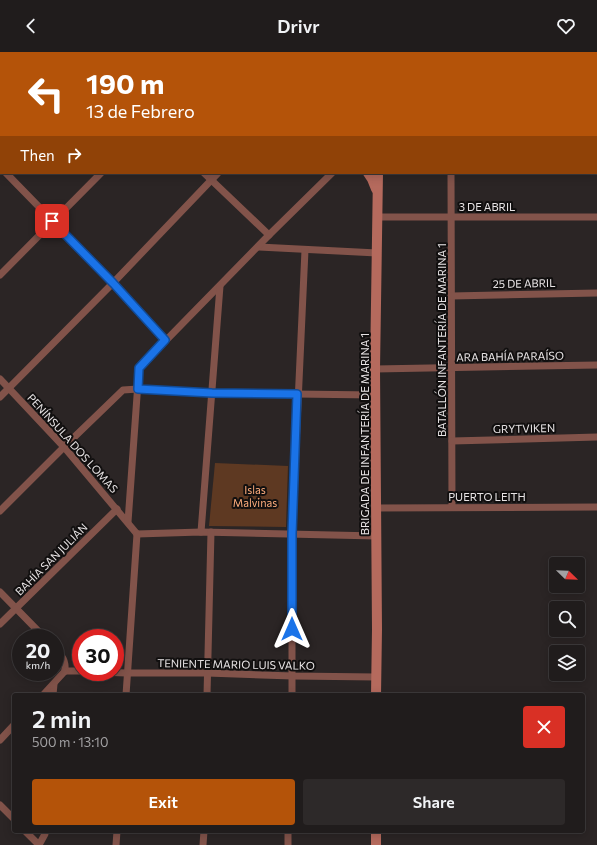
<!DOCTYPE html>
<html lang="en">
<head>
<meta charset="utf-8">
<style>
	:root { --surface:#201c1c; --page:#2d2929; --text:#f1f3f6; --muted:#a2a1a3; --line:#3d3a3b; --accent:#b45309 }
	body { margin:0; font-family:Commissioner,sans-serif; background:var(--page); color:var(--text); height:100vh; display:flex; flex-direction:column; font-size:15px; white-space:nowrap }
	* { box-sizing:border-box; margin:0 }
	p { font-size:13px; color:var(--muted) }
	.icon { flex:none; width:22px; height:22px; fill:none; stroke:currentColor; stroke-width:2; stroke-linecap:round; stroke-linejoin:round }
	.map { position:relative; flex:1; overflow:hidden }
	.panel { position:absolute; left:12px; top:641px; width:573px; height:140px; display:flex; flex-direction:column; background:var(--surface); border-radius:4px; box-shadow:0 2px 10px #0003,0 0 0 1px var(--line) }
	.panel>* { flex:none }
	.guide { position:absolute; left:0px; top:0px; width:597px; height:122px; box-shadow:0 2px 10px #0003,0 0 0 1px var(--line); background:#b45309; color:#fff; overflow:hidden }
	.needle { width:26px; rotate:113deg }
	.tools { position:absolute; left:549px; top:505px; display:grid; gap:8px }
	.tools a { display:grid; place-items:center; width:36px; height:36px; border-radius:4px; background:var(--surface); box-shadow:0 2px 10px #0003,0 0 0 1px var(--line); font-size:20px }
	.speed { position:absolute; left:12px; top:577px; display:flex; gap:8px; font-size:20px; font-weight:700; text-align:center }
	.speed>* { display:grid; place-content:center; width:52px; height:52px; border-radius:50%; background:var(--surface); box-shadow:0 2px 10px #0003,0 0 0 1px var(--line); line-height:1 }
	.speed small { font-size:10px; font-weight:400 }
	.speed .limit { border:6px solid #d22; background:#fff; color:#111 }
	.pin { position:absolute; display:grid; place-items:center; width:34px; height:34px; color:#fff; margin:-17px; border-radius:8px; box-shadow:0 2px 6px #0006 }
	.me { position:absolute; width:44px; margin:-22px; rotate:0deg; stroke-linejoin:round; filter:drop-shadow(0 0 3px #0008) }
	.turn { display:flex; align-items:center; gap:14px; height:84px; padding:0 20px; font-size:18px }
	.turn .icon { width:52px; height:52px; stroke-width:2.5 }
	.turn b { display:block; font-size:28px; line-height:34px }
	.then { display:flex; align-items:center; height:38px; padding:0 20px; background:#0003; gap:8px; font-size:15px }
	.round { display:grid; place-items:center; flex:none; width:42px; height:42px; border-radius:4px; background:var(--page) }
	.summary { display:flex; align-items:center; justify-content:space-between; height:68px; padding:0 20px }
	h1 { font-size:24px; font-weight:600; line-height:30px }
	.action { display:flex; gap:8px; margin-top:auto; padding:8px 20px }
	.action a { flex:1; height:46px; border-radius:4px; background:var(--accent); color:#fff; font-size:16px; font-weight:600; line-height:46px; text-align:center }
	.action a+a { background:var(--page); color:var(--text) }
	header { display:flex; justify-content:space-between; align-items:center; height:52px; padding:0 20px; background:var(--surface); font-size:18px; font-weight:600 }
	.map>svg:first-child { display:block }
</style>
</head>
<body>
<header><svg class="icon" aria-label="back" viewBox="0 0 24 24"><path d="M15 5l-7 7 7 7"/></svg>Drivr<svg class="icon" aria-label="heart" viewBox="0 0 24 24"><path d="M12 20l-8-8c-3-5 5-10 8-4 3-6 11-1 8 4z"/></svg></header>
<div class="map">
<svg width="597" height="793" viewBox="0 0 597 793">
	<rect width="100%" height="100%" fill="#2b2525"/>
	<path fill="#5e3922" d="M215,411L288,414L286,475L209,474Z"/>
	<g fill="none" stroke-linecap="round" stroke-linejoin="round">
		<g stroke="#82534a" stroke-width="7">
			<path d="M275,0L276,1"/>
			<path d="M310,0L311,1"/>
			<path d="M101,1L102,0"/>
			<path d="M219,1L220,0"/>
			<path d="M0,106L1,105"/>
			<path d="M0,115L1,116"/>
			<path d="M6,121L113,231L165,288"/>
			<path d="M204,121L269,183"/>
			<path d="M451,121L452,455"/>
			<path d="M377,165H597"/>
			<path d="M259,195L377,201"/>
			<path d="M0,223L101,121"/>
			<path d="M451,244L597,241"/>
			<path d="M375,317L597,313"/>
			<path d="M0,327L64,395L137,482"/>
			<path d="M0,345L113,231L218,121"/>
			<path d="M452,389L597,385"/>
			<path d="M377,456L597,455"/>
			<path d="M0,459L64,395L123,338L138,337L212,341L375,343"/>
			<path d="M128,470L139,316L269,183L332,121"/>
			<path d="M201,480L220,234"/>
			<path d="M137,482L201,480L377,484"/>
			<path d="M0,540L45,586"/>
			<path d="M0,572L117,457"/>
			<path d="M55,596C62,604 66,608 65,619"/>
			<path d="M65,619H81"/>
			<path d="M96,620L127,621H207L293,624L376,625"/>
			<path d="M43,643L65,619"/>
			<path d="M53,643L54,632"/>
			<path d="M126,643L137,482"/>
			<path d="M207,643L211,480"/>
			<path d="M292,643V482L305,198"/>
			<path d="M0,688L14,673"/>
			<path d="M0,753L14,767"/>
			<path d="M25,779L39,793L45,782V779"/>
			<path d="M116,793L117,779"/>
			<path d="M203,793L204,779"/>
			<path d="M288,793V779"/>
		</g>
		<g stroke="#b56a5d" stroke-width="10">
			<path d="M596,66H597"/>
			<path d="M368,121L372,127L376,137"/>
			<path d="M376,643L377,577L375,317L378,121"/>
			<path d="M376,779V793"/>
		</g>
	</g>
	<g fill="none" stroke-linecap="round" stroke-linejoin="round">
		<defs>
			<path id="route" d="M52,169L113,231L165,288L139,316L138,337L212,341L297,342L292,482V577"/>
		</defs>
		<use href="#route" stroke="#114b97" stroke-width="10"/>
		<use href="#route" stroke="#1a73e8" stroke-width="7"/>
	</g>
	<g text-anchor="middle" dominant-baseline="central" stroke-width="4" stroke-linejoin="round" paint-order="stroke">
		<g font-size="11" fill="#e8e4e5" stroke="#110f0f">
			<text x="487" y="154">3 DE ABRIL</text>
			<text transform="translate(524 231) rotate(-1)">25 DE ABRIL</text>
			<text transform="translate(441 288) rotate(-90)">BATALLÓN INFANTERÍA DE MARINA 1</text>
			<text transform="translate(510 304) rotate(-1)">ARA BAHÍA PARAÍSO</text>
			<text transform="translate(524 376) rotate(-1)">GRYTVIKEN</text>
			<text transform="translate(364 382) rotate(-90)">BRIGADA DE INFANTERÍA DE MARINA 1</text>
			<text transform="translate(73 391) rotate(48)">PENÍNSULA DOS LOMAS</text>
			<text x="487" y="444">PUERTO LEITH</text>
			<text transform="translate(51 507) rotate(-45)">BAHÍA SAN JULIÁN</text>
			<text transform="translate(236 612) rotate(1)">TENIENTE MARIO LUIS VALKO</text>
		</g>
		<g font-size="11" fill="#fead7d" stroke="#110f0f">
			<text x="255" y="437">Islas<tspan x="255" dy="13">Malvinas</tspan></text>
		</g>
	</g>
</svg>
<div class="tools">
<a><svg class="needle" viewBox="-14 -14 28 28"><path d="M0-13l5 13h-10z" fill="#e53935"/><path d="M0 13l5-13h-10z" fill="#a2a1a3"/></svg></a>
<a><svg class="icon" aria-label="search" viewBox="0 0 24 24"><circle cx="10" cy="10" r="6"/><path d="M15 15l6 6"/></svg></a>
<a><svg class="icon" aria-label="layers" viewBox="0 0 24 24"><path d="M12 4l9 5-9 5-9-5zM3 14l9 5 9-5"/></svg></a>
</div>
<div class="speed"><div>20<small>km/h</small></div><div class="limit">30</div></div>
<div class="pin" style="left:52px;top:169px;background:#d93025"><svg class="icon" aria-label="arrive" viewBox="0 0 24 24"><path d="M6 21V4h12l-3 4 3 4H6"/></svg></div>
<svg class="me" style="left:292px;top:577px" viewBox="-20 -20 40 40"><path d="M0-17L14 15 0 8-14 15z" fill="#1a73e8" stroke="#fff" stroke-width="4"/></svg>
<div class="guide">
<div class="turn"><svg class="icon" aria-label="left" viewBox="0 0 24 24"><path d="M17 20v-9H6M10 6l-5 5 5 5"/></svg><div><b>190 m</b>13 de Febrero</div></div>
<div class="then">Then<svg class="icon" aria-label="right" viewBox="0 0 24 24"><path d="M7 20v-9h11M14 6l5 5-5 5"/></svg></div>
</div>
<section class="panel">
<div class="summary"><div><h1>2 min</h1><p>500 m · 13:10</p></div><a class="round" style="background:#d93025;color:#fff"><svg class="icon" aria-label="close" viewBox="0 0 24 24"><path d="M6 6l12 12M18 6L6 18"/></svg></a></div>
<div class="action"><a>Exit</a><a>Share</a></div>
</section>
</div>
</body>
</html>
